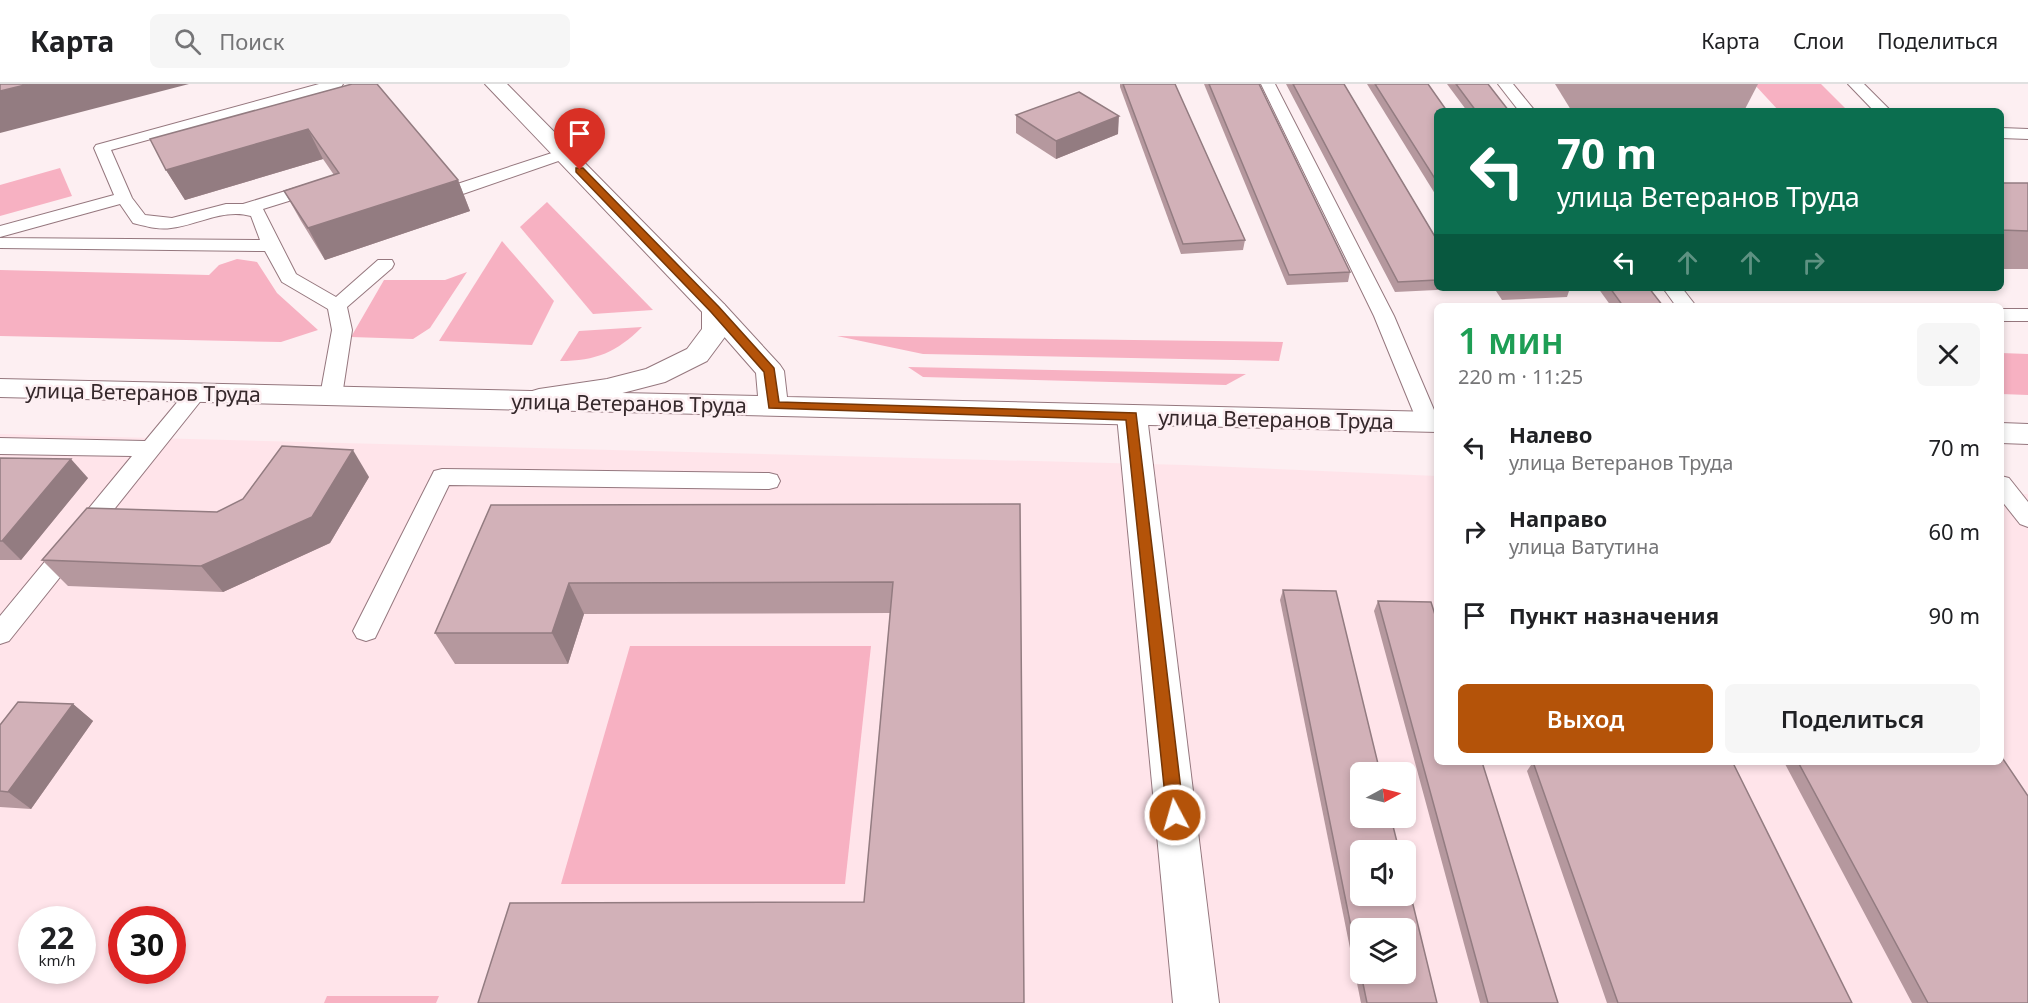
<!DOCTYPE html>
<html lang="ru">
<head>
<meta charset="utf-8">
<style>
	:root { --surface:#fff; --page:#f6f6f6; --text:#202124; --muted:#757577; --line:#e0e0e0; --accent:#b45309 }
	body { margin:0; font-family:"Noto Sans",sans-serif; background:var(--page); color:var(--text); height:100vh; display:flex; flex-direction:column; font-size:22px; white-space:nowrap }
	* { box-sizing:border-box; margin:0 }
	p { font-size:20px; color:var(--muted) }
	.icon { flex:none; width:33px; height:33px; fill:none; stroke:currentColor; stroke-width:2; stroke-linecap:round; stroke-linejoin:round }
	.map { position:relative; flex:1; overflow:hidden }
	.drawer { position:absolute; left:1434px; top:219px; width:570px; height:462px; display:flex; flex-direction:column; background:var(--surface); border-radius:9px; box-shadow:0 3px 9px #0003 }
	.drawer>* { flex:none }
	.guide { position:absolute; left:1434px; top:24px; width:570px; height:183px; border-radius:9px; box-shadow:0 3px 9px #0003; background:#0b6e4f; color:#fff; overflow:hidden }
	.needle { width:39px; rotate:83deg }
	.controls { position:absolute; left:1350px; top:678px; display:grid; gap:12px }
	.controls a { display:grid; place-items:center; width:66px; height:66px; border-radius:9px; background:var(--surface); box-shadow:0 3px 9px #0003; font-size:30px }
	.speed { position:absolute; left:18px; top:822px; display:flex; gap:12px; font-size:30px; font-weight:700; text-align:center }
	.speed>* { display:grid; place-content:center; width:78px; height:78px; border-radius:50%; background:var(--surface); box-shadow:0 3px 9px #0003; line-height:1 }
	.speed small { font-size:15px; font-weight:400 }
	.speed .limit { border:9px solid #d22; background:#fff; color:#111 }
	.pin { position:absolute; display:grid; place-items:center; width:51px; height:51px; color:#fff; margin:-62px -26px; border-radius:50% 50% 50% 0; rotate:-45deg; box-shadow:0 0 6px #0007 }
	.pin .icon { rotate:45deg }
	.me { position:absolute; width:66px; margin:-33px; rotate:354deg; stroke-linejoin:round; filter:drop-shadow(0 0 4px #0008) }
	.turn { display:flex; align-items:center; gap:21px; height:126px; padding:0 24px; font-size:27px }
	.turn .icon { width:78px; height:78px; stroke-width:2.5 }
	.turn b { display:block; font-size:42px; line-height:51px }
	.lanes { display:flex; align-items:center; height:57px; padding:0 24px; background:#0003; justify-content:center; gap:30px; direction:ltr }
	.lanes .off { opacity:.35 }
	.round { display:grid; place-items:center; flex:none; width:63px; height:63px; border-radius:9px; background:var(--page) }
	.headline { display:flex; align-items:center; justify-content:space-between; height:102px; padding:0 24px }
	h1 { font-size:36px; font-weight:600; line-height:45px; color:#1e9e55 }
	.cta { display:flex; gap:12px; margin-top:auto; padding:12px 24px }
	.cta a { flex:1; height:69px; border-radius:9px; background:var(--accent); color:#fff; font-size:24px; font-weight:600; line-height:69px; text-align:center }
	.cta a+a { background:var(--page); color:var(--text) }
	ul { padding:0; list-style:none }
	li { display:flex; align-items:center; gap:18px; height:84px; padding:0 24px }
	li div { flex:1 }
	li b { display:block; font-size:22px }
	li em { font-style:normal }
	header { display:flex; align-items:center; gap:36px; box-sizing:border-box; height:84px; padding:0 30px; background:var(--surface); border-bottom:2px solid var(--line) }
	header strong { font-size:28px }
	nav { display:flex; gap:33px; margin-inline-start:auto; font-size:21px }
	.search { width:420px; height:54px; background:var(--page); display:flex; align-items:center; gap:15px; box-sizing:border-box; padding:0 21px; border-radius:9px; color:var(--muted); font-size:22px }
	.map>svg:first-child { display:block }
</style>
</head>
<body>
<header>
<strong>Карта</strong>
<div class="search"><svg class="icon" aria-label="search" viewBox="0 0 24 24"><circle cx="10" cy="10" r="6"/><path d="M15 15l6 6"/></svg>Поиск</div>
<nav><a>Карта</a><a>Слои</a><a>Поделиться</a></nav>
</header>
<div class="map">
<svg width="2028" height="919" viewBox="0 0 2028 919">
	<rect width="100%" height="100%" fill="#fdeff2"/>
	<path fill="#ffe4ea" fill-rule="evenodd" d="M0,350L1185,381L1437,392V678H2001V410H2028V919H0ZM1360,688H1406V734H1360ZM1360,766H1406V812H1360ZM32,836H82V886H32ZM122,836H172V886H122ZM1360,844H1406V890H1360Z"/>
	<g fill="#f7b1c2">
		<path d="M1754,0H1821L1848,27H1779Z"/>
		<path d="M60,84L72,112L0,132V101Z"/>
		<path d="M547,118L653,226L593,230L520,143Z"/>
		<path d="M502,157L554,217L532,261L439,257Z"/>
		<path d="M237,175L257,178L277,209L318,246L281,258L0,252V186L209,191L219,181Z"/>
		<path d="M467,188L430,244L413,255L351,253L384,196H445Z"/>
		<path d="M642,243C617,268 596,277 560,277L579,247Z"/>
		<path d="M837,252L1283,258L1279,277L923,270Z"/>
		<path d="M2001,269L2028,270V311L2001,310Z"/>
		<path d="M908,283L1246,290L1226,301L923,293Z"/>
		<path d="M630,562H871L845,800H561Z"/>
		<path d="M327,912H439L436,919H324Z"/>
	</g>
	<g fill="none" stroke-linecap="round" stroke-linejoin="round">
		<defs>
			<g id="lane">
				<path d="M319,0H343L341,3L111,66L132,114L145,131L172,134L226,120H243L315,98L321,99L323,103L321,107L263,125L296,190L336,213L378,176H392L394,180L392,184L347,223L352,246L342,312L338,317L331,319L324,317L320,312L332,246L328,225L282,198L265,167L0,164V154L260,156L251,132C224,124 197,141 171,144C158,146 145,142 133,139L120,120L0,153V142L114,111L94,64L96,61Z"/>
				<path d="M1261,0H1275L1394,232L1437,333L1436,342L1428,344L1420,342L1417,337L1374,232Z"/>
				<path d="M1498,0H1513L1535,27H1519Z"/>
				<path d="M1848,0H1864L1891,27H1874Z"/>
				<path d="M2001,44L2028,45V55L2001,54Z"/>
				<path d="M564,65L570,67L572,70L570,73L460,111H448L445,107L448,103Z"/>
				<path d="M1663,204H1682L1696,222H1676Z"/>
				<rect x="2001" y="225" width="27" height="12"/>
				<path d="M196,302L203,304L207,309L203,314L9,557L0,560V532L132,372L0,370V354L145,357L189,304Z"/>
				<path d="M442,385L769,389L777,391L780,397L777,403L769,405L449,401L375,554L366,557L357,554L353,547L431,393L434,387Z"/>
				<path d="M2001,392L2009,394L2028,418V443L2020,440L2001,416Z"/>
			</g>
			<g id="street">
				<path d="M715,218L724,220L728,226L730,246L707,277L665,298L607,313L539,325L529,322L524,315L529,308L539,305L607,295L646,285L687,265L702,245V226L706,220Z"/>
				<path d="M1132,322L1142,325L1147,332L1219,919H1173L1117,332L1122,325Z"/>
			</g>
			<g id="secondary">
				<path d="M485,0H507L724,220L780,281L784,287L787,313L1437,328V348L0,313V295L758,312L756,289L706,232Z"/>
				<path d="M2001,339L2028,340V360L2001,359Z"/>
			</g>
		</defs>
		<use href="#lane" stroke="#95777e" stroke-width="2"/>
		<use href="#street" stroke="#95777e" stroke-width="2"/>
		<use href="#secondary" stroke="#95777e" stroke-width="2"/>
		<use href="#lane" fill="#fff" fill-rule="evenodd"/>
		<use href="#street" fill="#fff" fill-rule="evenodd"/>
		<use href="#secondary" fill="#fff" fill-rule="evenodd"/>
	</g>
	<g fill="#b5989e">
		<path d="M352,0L458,96L470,127L325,176L301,137L284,107L334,91L323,75L185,116L166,86Z"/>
		<path d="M1120,0H1175L1245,156L1243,166L1181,170L1120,3Z"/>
		<path d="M1204,0H1259L1350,188L1348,198L1287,201Z"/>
		<path d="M1286,0H1344L1437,156V204H1457V205L1395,208Z"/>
		<path d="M1367,0H1428L1437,27V113Z"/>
		<path d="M1447,0H1488L1509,27H1467Z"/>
		<path d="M1555,0H1758L1744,27L1571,26Z"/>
		<path d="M1016,31L1118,50L1056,75L1016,49Z"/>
		<rect x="2001" y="99" width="27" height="86"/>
		<path d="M1494,204H1570L1567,213L1502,216Z"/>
		<path d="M1598,204H1649L1663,222H1611Z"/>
		<path d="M0,374L88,394L21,476H0Z"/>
		<path d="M369,393L330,459L223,508L68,502L42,476L217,428Z"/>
		<path d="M1020,420L864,818L890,529L584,530L568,580H455L435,549L491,421Z"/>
		<path d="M1283,506L1437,919H1361L1280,516Z"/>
		<path d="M1378,517L1558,919H1480L1374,527Z"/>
		<path d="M73,620L93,637L31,725L0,723V641Z"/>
		<path d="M1533,678L1852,919H1607L1527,687Z"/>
		<path d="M1784,678H2001L2028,919H1912Z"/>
	</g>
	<g fill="#937c81">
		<path d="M29,0H189L0,49V7Z"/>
		<path d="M1119,32L1118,50L1056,75V57Z"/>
		<path d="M308,45L323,75L185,116L166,86Z"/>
		<path d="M458,96L470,127L325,176L308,144Z"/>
		<path d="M353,366L369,393L330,459L223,508L201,482Z"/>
		<path d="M71,375L88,394L21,476L2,457Z"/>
		<path d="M569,499L584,530L568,580L552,549Z"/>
		<path d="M73,620L93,637L31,725L8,708Z"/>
	</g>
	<g fill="#d2b1b8" stroke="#937c81" stroke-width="1.5">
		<path d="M0,0H29L0,7Z"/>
		<path d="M352,0H377L458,96L308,144L284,107L339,89L308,45L166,86L150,55Z"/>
		<path d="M1123,0H1175L1245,156L1183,160Z"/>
		<path d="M1209,0H1259L1350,188L1289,191Z"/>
		<path d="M1293,0H1344L1437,156V196L1398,198Z"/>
		<path d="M1375,0H1428L1447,27H1437V98Z"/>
		<path d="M1456,0H1488L1509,27H1476Z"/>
		<path d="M1079,8L1119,32L1056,57L1016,31Z"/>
		<path d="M2001,99H2028V147L2001,146Z"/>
		<path d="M1504,204H1551L1505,206Z"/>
		<path d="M1610,204H1649L1663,222H1623Z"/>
		<path d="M282,362L353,366L312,433L201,482L42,476L87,424L217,428L243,415Z"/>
		<path d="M0,374L71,375L2,457H0Z"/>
		<path d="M1020,420L1024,919H478L510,819L864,818L893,498L569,499L552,549H435L491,421Z"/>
		<path d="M1283,506L1336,507L1380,688H1360V734H1391L1399,766H1360V812H1406V792L1437,919H1367L1361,890H1406V844H1360V887Z"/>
		<path d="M1378,517L1431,518L1437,537V678H1482L1558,919H1488Z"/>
		<path d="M18,618L73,620L8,708L0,707V641Z"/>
		<path d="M2001,672L2028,712V919H1928L1798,678H2001Z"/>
		<path d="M1533,678L1733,679L1852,919H1618Z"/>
	</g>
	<path fill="#b45309" stroke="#753606" stroke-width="1.5" d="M576,84H583L719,223L774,284L779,318L1136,329L1184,731L1181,737L1175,739L1169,737L1167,731L1126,336L769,324L764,288L711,228L576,88Z"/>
	<g text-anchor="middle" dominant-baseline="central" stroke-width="5" stroke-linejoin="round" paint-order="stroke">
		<g font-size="21" fill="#35282b" stroke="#fdeff2">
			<text transform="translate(143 308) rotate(1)">улица Ветеранов Труда</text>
			<text transform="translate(629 319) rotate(1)">улица Ветеранов Труда</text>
			<text transform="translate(1276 335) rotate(1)">улица Ветеранов Труда</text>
		</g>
	</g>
</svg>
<div class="controls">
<a><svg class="needle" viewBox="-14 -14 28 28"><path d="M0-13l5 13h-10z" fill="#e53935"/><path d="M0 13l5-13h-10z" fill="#757577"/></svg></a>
<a><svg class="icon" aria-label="sound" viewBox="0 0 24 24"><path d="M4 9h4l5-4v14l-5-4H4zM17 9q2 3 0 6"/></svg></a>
<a><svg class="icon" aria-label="layers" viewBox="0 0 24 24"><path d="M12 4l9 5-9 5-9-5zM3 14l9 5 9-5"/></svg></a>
</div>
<div class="speed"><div>22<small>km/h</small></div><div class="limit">30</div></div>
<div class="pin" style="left:580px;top:86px;background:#d93025"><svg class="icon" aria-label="arrive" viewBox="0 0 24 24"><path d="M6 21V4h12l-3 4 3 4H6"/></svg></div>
<svg class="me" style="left:1175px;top:731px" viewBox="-20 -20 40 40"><circle r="17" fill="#b45309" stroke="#fff" stroke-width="3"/><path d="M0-11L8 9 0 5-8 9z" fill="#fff"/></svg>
<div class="guide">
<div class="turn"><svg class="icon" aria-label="left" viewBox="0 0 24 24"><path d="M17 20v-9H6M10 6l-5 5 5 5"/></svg><div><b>70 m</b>улица Ветеранов Труда</div></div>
<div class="lanes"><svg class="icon" aria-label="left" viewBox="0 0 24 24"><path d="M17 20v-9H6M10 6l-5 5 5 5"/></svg><svg class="icon off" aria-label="ahead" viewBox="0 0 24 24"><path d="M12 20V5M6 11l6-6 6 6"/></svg><svg class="icon off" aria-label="ahead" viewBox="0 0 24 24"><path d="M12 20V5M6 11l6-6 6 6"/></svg><svg class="icon off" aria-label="right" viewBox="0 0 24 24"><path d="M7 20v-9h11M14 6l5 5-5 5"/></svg></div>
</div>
<section class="drawer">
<div class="headline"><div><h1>1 мин</h1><p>220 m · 11:25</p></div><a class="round"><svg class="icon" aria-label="close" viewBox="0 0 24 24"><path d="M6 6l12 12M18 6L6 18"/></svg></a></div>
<ul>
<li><svg class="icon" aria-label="left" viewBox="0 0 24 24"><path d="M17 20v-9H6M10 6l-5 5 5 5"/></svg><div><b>Налево</b><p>улица Ветеранов Труда</p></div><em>70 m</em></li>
<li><svg class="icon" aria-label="right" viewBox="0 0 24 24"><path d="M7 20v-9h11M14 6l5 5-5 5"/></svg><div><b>Направо</b><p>улица Ватутина</p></div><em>60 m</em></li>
<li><svg class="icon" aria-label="arrive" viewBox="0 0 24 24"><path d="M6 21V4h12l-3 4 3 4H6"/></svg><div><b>Пункт назначения</b></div><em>90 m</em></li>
</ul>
<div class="cta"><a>Выход</a><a>Поделиться</a></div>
</section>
</div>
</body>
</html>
